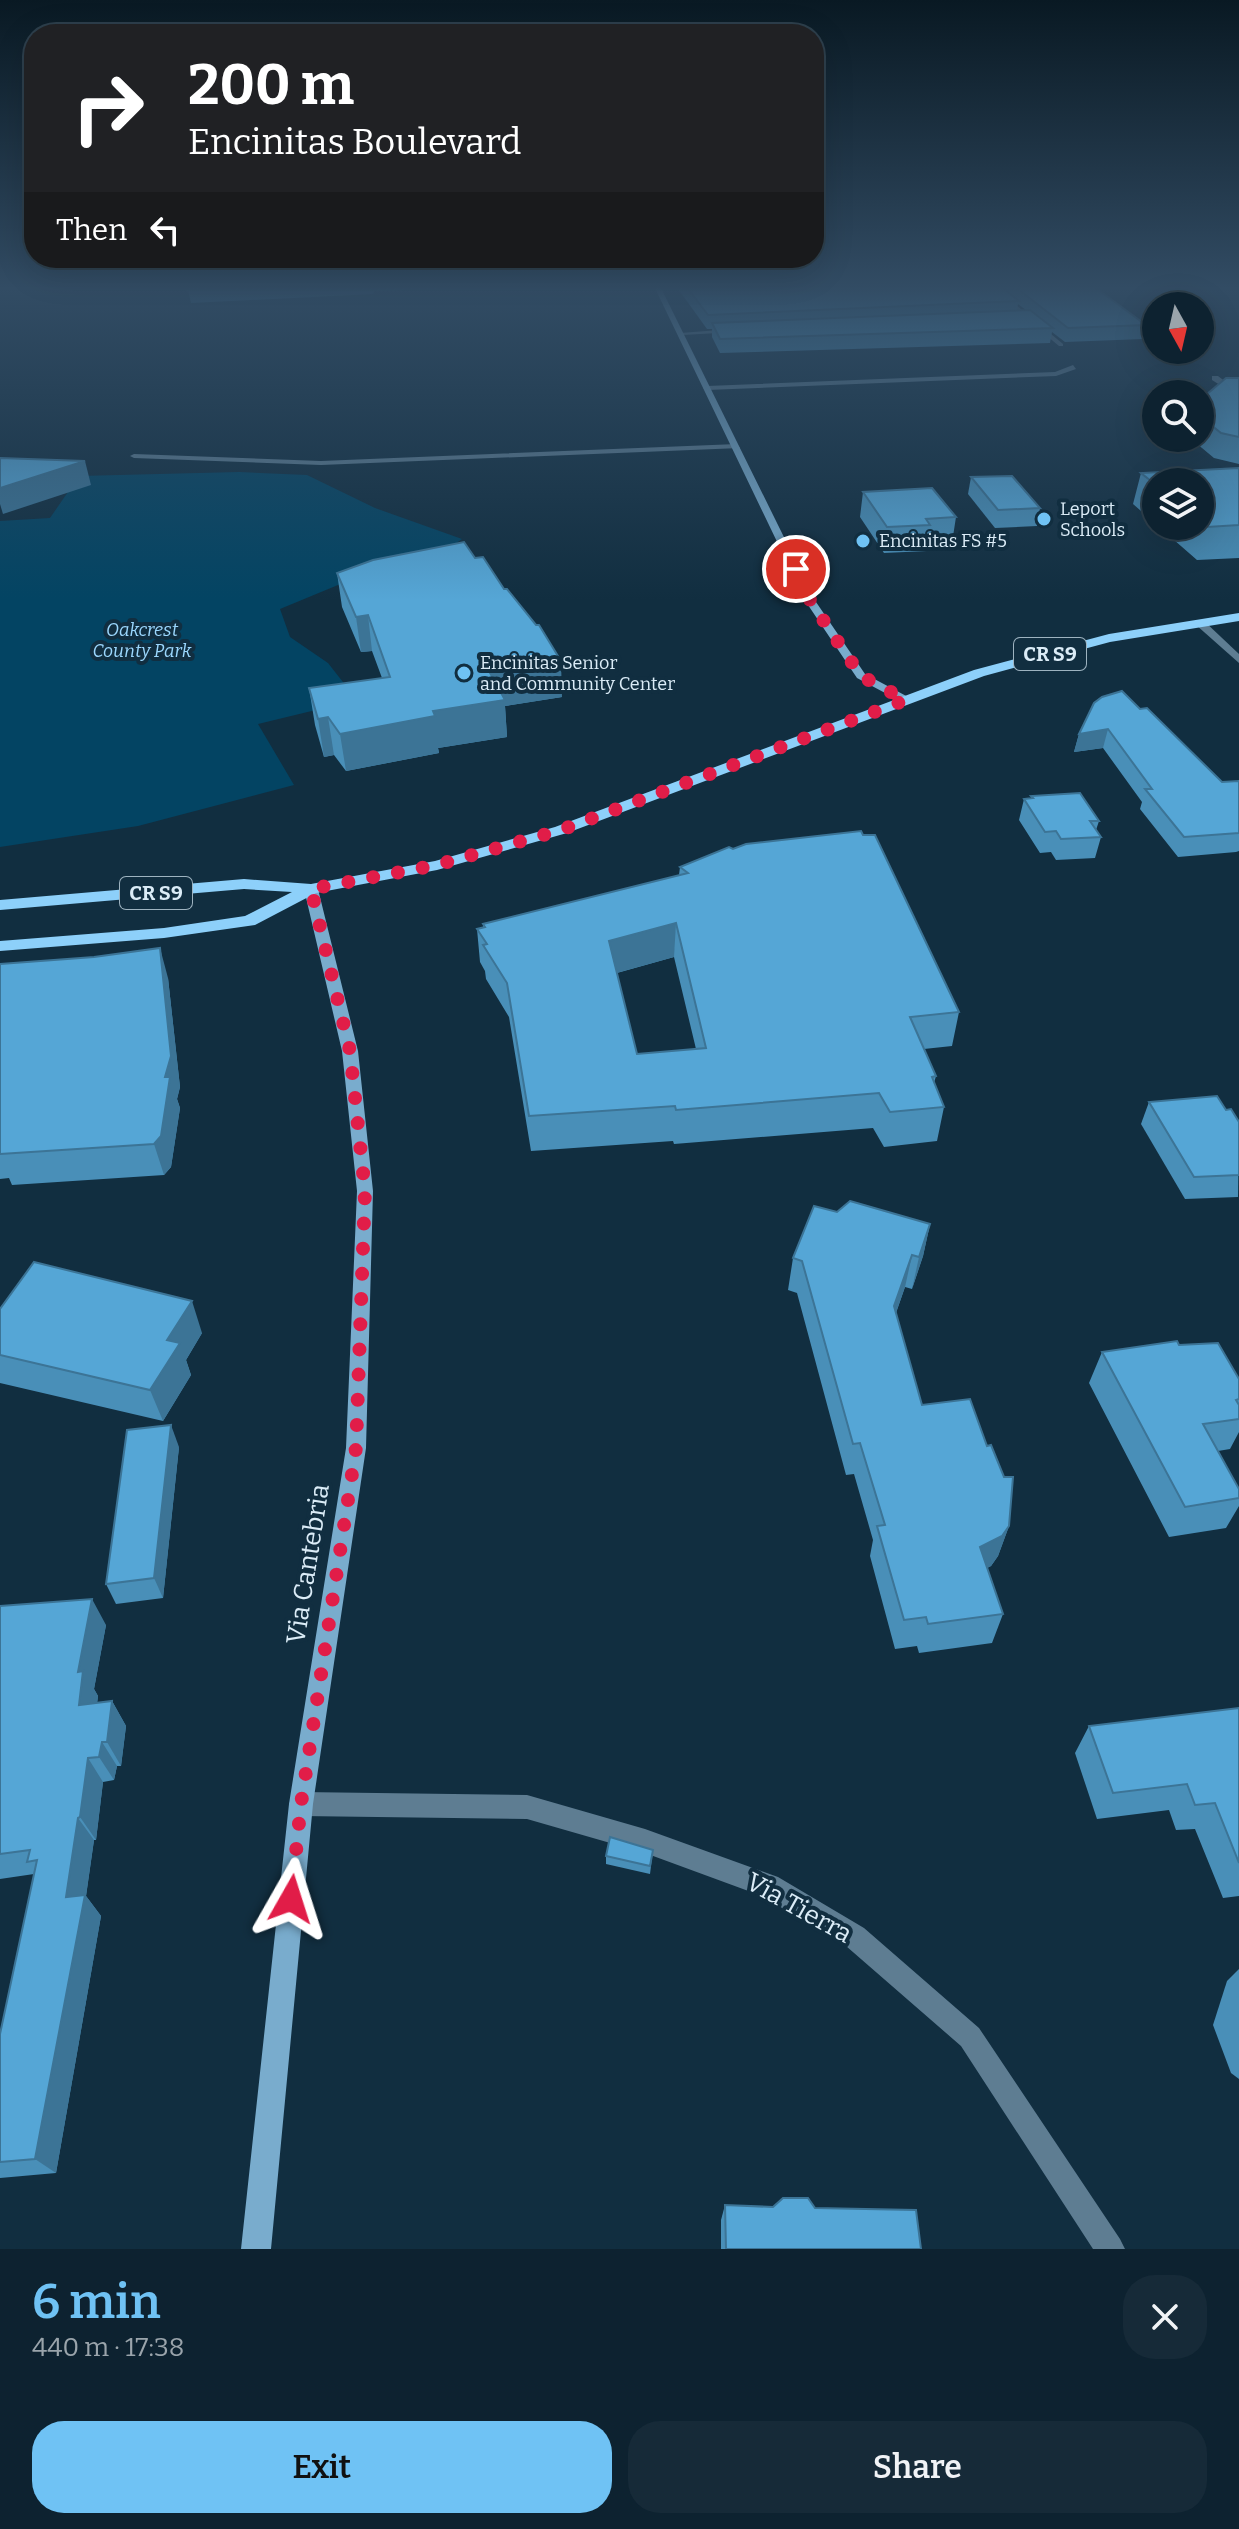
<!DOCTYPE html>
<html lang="en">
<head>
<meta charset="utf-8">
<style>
	:root { --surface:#0d2230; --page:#162a38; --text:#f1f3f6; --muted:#9aa4ab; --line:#2d3f4c; --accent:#6fc2f4 }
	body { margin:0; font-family:Bitter,serif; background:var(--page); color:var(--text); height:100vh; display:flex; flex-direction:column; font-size:30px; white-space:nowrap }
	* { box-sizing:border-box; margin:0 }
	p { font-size:26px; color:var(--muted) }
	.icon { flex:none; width:44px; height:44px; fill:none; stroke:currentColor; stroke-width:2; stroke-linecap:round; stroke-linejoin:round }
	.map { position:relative; height:2249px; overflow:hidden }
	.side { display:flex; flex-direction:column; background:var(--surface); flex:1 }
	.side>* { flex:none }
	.guide { position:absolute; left:24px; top:24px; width:800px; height:244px; border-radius:32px; box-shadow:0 8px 32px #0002,0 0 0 2px var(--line); background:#202124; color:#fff; overflow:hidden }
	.needle { width:52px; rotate:172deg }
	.controls { position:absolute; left:1142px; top:292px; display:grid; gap:16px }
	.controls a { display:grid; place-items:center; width:72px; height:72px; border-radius:50%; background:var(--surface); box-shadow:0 8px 32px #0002,0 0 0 2px var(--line); font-size:40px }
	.pin { position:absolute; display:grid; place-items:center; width:68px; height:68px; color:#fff; margin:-34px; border:4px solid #fff; border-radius:50%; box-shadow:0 2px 8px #0007 }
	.me { position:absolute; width:88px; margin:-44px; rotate:6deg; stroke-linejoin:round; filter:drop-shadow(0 0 6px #0008) }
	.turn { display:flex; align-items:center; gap:28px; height:168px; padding:0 32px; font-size:36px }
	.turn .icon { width:104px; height:104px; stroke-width:2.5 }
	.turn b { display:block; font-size:56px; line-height:68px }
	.then { display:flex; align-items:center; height:76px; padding:0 32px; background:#0003; gap:16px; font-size:30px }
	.round { display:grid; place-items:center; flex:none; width:84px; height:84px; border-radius:32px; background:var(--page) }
	.summary { display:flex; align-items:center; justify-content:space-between; height:136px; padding:0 32px }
	h1 { font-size:48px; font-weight:600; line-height:60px; color:var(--accent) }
	.button { display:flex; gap:16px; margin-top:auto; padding:16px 32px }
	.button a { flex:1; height:92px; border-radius:32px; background:var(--accent); color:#111; font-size:32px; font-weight:600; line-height:92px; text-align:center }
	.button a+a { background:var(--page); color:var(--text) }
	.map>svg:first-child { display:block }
</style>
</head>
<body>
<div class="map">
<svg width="1239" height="2249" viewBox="0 0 1239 2249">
	<rect width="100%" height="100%" fill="#112e40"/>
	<path fill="#034463" d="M239,472L307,475L375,508L462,539L437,557L338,585L280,609L290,637L328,663L357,700L258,724L294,785L138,826L0,847V521L50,518L79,476Z"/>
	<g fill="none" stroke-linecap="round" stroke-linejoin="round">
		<g fill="#5e7d92" fill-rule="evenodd">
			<path d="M987,286H993L1063,344V346H1059Z"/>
			<path d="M733,329L735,332L683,335L680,333Z"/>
			<path d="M1073,365L1076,369L1056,376L707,390L703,388L707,386L1055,372Z"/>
			<path d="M1212,376H1218L1239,392V397L1212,380Z"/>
			<path d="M737,444L740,448L321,465L134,458L130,456L134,454L321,461Z"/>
			<path d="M1195,620H1203L1239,654V663L1195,624Z"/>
			<path d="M301,1792L527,1795L645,1829L778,1877L864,1928L979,2028L1120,2239L1125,2249H1093L961,2046L846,1946L762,1896L645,1853L527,1819L301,1816L293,1812L289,1804L293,1796Z"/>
		</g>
		<g fill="#79accd" fill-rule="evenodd">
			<path d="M654,286H660L816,602L865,674L910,698V702H902L857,678L806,602Z"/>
			<path d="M311,885L318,889L358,1051L373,1191L366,1448L313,1804L271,2249H241L289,1804L346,1448L357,1191L342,1051L304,889Z"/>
		</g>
		<path fill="#8dd0fa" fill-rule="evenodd" d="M1239,613V621L1110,642L984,676L567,833L437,870L316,893L255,925L164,938L0,951V941L164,928L245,916L292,892L244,889L0,910V900L244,879L311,884L435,861L555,827L974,670L1109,634Z"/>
	</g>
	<g fill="#498fb8" fill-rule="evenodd">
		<path d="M3,286H64L3,288Z"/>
		<path d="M189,286H496V287L374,291L373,294L191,303L188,290Z"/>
		<path d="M676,286H1093L1146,325L1143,339L1065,342L1052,332L1050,343L720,353L712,337V329H707ZM1018,304L1026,310L1017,311Z"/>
		<path d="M1239,378V464L1214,458L1190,438H1200V400Z"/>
		<path d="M1239,468V558L1197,560L1158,526H1200V482H1156V524L1133,504L1141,473Z"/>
		<path d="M971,477L1040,508L1037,526L995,528L968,494Z"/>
		<path d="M863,492L956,517L952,543L928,544L927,551L884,553L860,517Z"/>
		<path d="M337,573L562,697L505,706L507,737L438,748L439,753L346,771L334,755L324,757L315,725L309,688L382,678L372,651L361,652L342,607Z"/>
		<path d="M1140,709L1222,782L1239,781V851L1236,852L1178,857L1140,809L1142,802L1103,748L1074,752L1079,734Z"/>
		<path d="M1031,796L1099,821L1096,830L1101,837L1095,858L1056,860L1051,852L1040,853L1019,820L1024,799H1031Z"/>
		<path d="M680,867L959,1012L952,1046L924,1049L936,1076L934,1083L944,1107L937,1141L884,1147L873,1128L674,1144L673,1141L531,1151L509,1017L486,979L485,971L480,962L477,929L483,927V924L679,875ZM674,957L696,1049L637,1054L617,973Z"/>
		<path d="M0,964L168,978L180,1087L177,1099L180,1108L171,1167L164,1175L12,1185L9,1178L0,1179Z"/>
		<path d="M1149,1102L1226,1110L1239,1122L1238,1197L1185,1199L1141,1124Z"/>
		<path d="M837,1212L930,1224L923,1256L912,1289L905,1287L896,1313L922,1405L1009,1526L998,1556L991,1566L987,1568L1003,1614L992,1643L919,1653L917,1646L895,1649L870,1556L873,1540L854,1474L846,1475L797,1293L788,1290L793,1258Z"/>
		<path d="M0,1309L202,1333L186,1360L191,1375L163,1421L0,1383Z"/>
		<path d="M1179,1345L1239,1379V1432L1230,1449L1218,1451L1239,1489V1506L1226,1528L1169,1537L1089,1383L1102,1352Z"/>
		<path d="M179,1447L163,1598L116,1604L106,1584Z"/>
		<path d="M0,1606L106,1625L94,1689L98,1696L97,1703L112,1701L126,1726L121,1766H117L114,1780L103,1782L96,1840H94L86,1896L101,1916L56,2173L0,2178V2034L34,1874L0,1879Z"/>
		<path d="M1239,1708V1896L1223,1898L1195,1829L1176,1830L1169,1810L1097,1819L1075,1753L1089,1726Z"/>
		<path d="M653,1850L650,1874L606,1864V1856Z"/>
		<path d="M1239,1969V2079L1231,2073L1213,2025L1227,1981Z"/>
		<path d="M725,2205L815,2208L921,2249H721V2220Z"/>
	</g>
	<g fill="#3c7496">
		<path d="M567,286H616L567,289Z"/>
		<path d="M85,461L91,485L3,514L0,504V488Z"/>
		<path d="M368,615L372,651L361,652L356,617Z"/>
		<path d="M561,661L562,697L505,706L507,737L438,748L439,753L346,771L340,734L433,711L489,671Z"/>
		<path d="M328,717L334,755L324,757L318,719Z"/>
		<path d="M1108,729L1103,748L1074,752L1079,734Z"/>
		<path d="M676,923L674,957L609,975V941Z"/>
		<path d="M160,948L168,978L180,1087L177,1099L180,1108L171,1167L164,1175L154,1144L165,1077Z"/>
		<path d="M930,1224L923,1256L912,1289L919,1257Z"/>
		<path d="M912,1255L905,1287L887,1338L894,1306Z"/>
		<path d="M192,1301L202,1333L186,1360L191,1375L163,1421L150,1390L167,1340Z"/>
		<path d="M171,1425L179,1447L163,1598L154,1578Z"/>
		<path d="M1009,1526L998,1556L991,1566L970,1577L980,1547Z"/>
		<path d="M92,1599L106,1625L94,1689L98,1696L94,1730L79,1705L78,1672Z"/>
		<path d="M112,1701L126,1726L121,1766L107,1742Z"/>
		<path d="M102,1742L117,1766L114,1780L99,1757Z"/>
		<path d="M88,1758L103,1782L96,1840L80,1817Z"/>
		<path d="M78,1818L94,1840L86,1896L101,1916L56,2173L35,2159L66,1897Z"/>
	</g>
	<g fill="#55a6d6" stroke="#3c7496" stroke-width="2" fill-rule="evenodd">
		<path d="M189,286H274L188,290Z"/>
		<path d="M686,286H1000L1019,301L708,315Z"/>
		<path d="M1014,286H1093L1146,325L1068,328Z"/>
		<path d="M1030,310L1053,328L720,339L712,323Z"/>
		<path d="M1226,378H1239V437L1221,433L1200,416V400Z"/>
		<path d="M0,458L85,461L0,488Z"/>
		<path d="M1239,468V525L1207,527L1200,522V482H1156V485L1141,473Z"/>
		<path d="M1012,476L1040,508L998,510L971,477Z"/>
		<path d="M932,488L956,517L926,519L930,525L887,527L863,492Z"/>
		<path d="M464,542L475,558L483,557L504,589H507L536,625H539L561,661L489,671L505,700L433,711L435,716L340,734L328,717L318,719L309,688L390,677L368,615L356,617L337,573L373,560Z"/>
		<path d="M1122,691L1140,709L1147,708L1222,782L1239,781V833L1184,837L1145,789H1152L1108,729L1079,734L1094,703L1102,697Z"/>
		<path d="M1080,793L1099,821H1090L1101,837L1061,839L1056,831L1045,832L1024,799L1033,798L1031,796Z"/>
		<path d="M861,831L863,835H875L959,1012L910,1017L936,1076L932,1077L944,1107L890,1112L879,1093L676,1110L675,1106L529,1116L507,983L483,945L487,944L477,929L485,927L483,924L688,873L680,867L729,847L733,849L746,844ZM676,923L706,1048L637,1054L609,941Z"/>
		<path d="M160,948L171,1056L165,1077H170L161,1136L154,1144L0,1154V964L94,957Z"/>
		<path d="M1217,1096L1226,1110L1231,1109L1239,1122V1175L1194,1177L1149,1102Z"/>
		<path d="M850,1201L930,1224L919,1257L912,1255L894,1306L922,1405L970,1399L987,1446L991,1445L1004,1477H1013L1009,1526L1002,1536L980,1547L1003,1614L928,1624L926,1617L904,1620L877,1526L885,1525L860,1443L853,1444L802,1261L793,1258L814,1206L837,1212Z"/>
		<path d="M34,1262L192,1301L167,1340L180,1343L150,1390L0,1355V1309Z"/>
		<path d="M1177,1341L1179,1345L1218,1343L1239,1379V1399L1236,1400L1239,1405V1419L1203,1424L1239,1489V1498L1185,1507L1102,1352Z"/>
		<path d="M171,1425L154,1578L106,1584L127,1430Z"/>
		<path d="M92,1599L78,1672L83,1671L79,1705L112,1701L107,1742H102L99,1757L88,1758L80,1817L78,1818L66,1897L85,1895L35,2159L0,2162V2034L37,1860L27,1862L30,1850L0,1854V1606Z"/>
		<path d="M1239,1708V1863L1215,1803L1195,1805L1187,1784L1113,1793L1089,1726Z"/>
		<path d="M610,1837L653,1850L650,1866L606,1856Z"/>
		<path d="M783,2198H808L815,2208L916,2210L921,2249H726L725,2205L773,2207Z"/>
	</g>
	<linearGradient id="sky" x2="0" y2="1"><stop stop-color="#091923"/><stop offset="0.48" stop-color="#324c64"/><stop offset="1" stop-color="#324c64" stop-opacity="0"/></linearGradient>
	<rect width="1239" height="600" fill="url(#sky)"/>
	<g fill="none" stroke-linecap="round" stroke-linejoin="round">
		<path stroke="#e11d48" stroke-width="14" stroke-dasharray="0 25.2" d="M291,1899L301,1804L356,1448L365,1191L350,1051L311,889L437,865L561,830L906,700L861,676L811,602L796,569"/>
	</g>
	<g fill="#6fc2f4" stroke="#112e40" stroke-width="3">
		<circle cx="1044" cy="519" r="8"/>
		<circle cx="863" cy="541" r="8"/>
		<circle cx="464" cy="673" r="8"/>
	</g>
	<g text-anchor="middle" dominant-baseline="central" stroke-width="8" stroke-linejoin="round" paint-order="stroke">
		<g font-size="18" fill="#dbecf7" stroke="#112e40" text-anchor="start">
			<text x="1060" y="509">Leport<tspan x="1060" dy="21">Schools</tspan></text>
			<text x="879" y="541">Encinitas FS #5</text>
			<text x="480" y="663">Encinitas Senior<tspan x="480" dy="21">and Community Center</tspan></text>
		</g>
		<g font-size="18" font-style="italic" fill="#9bd7fd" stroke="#112e40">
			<text x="142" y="630">Oakcrest<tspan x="142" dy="21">County Park</tspan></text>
		</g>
		<g fill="#112e40" stroke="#9eb3c0" stroke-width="2">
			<rect x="1014" y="638" width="72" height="32" rx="6"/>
			<rect x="120" y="877" width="72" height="32" rx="6"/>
		</g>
		<g font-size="20" font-weight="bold" fill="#dbecf7">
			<text x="1050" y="654">CR S9</text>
			<text x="156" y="893">CR S9</text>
		</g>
		<g font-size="26" fill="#dbecf7" stroke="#112e40">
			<text transform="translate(308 1564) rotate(-81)">Via Cantebria</text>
			<text transform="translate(799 1908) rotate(29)">Via Tierra</text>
		</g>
	</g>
</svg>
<div class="controls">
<a><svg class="needle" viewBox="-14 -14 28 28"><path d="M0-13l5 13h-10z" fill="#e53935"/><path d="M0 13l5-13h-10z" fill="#9aa4ab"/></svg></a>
<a><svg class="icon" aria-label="search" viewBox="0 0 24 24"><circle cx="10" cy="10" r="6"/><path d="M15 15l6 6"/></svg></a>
<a><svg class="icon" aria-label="layers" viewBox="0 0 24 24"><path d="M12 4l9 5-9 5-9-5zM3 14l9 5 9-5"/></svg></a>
</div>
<div class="pin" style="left:796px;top:569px;background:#d93025"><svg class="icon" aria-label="arrive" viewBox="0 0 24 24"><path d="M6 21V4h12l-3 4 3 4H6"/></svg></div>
<svg class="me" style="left:291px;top:1899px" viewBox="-20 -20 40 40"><path d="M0-17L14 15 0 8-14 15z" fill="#e11d48" stroke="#fff" stroke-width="4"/></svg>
<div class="guide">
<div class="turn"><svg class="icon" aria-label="right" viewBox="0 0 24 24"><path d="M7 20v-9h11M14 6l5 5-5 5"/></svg><div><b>200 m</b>Encinitas Boulevard</div></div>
<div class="then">Then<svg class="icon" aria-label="left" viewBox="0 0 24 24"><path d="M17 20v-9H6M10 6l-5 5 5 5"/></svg></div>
</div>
</div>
<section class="side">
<div class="summary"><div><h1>6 min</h1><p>440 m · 17:38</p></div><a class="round"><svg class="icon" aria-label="close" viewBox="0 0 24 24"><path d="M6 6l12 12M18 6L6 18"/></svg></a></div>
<div class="button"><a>Exit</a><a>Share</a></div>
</section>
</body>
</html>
